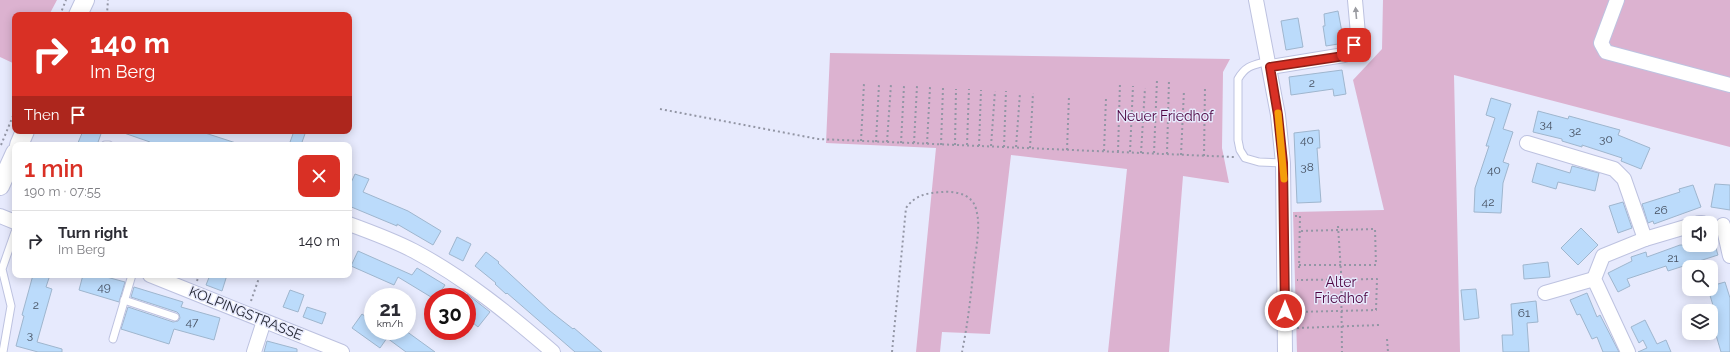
<!DOCTYPE html>
<html lang="en">
<head>
<meta charset="utf-8">
<style>
	:root { --surface:#fff; --page:#f7f7f7; --text:#2b2b33; --muted:#7c7c81; --line:#e1e1e2; --accent:#d93025 }
	body { margin:0; font-family:Raleway,sans-serif; background:var(--page); color:var(--text); height:100vh; display:flex; flex-direction:column; font-size:15px; white-space:nowrap }
	* { box-sizing:border-box; margin:0 }
	p { font-size:13px; color:var(--muted) }
	.icon { flex:none; width:22px; height:22px; fill:none; stroke:currentColor; stroke-width:2; stroke-linecap:round; stroke-linejoin:round }
	.map { position:relative; flex:1; overflow:hidden }
	.sheet { position:absolute; left:12px; top:142px; width:340px; height:136px; display:flex; flex-direction:column; background:var(--surface); border-radius:8px; box-shadow:0 2px 10px #0003 }
	.sheet>* { flex:none }
	.banner { position:absolute; left:12px; top:12px; width:340px; height:122px; border-radius:8px; box-shadow:0 2px 10px #0003; background:#d93025; color:#fff; overflow:hidden }
	.fabs { position:absolute; left:1682px; top:216px; display:grid; gap:8px }
	.fabs a { display:grid; place-items:center; width:36px; height:36px; border-radius:8px; background:var(--surface); box-shadow:0 2px 10px #0003; font-size:20px }
	.speed { position:absolute; left:364px; top:288px; display:flex; gap:8px; font-size:20px; font-weight:700; text-align:center }
	.speed>* { display:grid; place-content:center; width:52px; height:52px; border-radius:50%; background:var(--surface); box-shadow:0 2px 10px #0003; line-height:1 }
	.speed small { font-size:10px; font-weight:400 }
	.speed .limit { border:6px solid #d22; background:#fff; color:#111 }
	.pin { position:absolute; display:grid; place-items:center; width:34px; height:34px; color:#fff; margin:-17px; border-radius:8px; box-shadow:0 2px 6px #0006 }
	.me { position:absolute; width:44px; margin:-22px; rotate:0deg; stroke-linejoin:round; filter:drop-shadow(0 0 3px #0008) }
	.turn { display:flex; align-items:center; gap:14px; height:84px; padding:0 12px; font-size:18px }
	.turn .icon { width:52px; height:52px; stroke-width:2.5 }
	.turn b { display:block; font-size:28px; line-height:34px }
	.then { display:flex; align-items:center; height:38px; padding:0 12px; background:#0003; gap:8px; font-size:15px }
	.round { display:grid; place-items:center; flex:none; width:42px; height:42px; border-radius:8px; background:var(--page) }
	.summary { display:flex; align-items:center; justify-content:space-between; height:68px; padding:0 12px }
	h1 { font-size:24px; font-weight:600; line-height:30px; color:var(--accent) }
	ul { padding:0; list-style:none }
	li { display:flex; align-items:center; gap:12px; height:60px; padding:0 12px; border-top:1px solid var(--line) }
	li div { flex:1 }
	li b { display:block; font-size:15px }
	li em { font-style:normal }
	.map>svg:first-child { display:block }
</style>
</head>
<body>
<div class="map">
<svg width="1730" height="352" viewBox="0 0 1730 352">
	<rect width="100%" height="100%" fill="#e7eafd"/>
	<g fill="#dcb2d0">
		<path d="M0,0H57L49,15H15V64L0,57Z"/>
		<path d="M1383,0H1730V147L1454,75L1460,352H1297L1293,212L1384,210L1353,80L1382,49Z"/>
		<path d="M830,53L1230,59L1223,72L1222,148L1229,183L1183,176L1169,352H1108L1127,169L1011,155L990,334L942,332L940,352H916L936,148L826,143Z"/>
	</g>
	<g fill="#bbdbfb" stroke="#9fb6ce">
		<path d="M1338,11L1344,43L1326,46L1323,26H1325L1324,14Z"/>
		<path d="M1298,18L1303,47L1286,50L1281,21Z"/>
		<path d="M1342,70L1346,94L1334,96L1333,89L1291,95L1289,77Z"/>
		<path d="M1491,98L1511,104L1503,129L1513,132L1503,162L1509,164L1503,183L1501,213L1474,212L1475,188L1489,146H1486L1495,118L1486,115Z"/>
		<path d="M1538,111L1568,119L1569,116L1620,130L1618,135L1650,148L1641,169L1621,161L1622,158L1582,145V147L1562,141V139L1533,132Z"/>
		<path d="M1319,130L1320,148H1317L1321,202L1297,203L1294,133Z"/>
		<path d="M83,131H102L97,145H77Z"/>
		<path d="M124,131H180L196,133V131H199L236,143L235,145H149L150,142L124,133Z"/>
		<path d="M294,131H306L301,145H289Z"/>
		<path d="M1537,163L1570,173L1572,166L1599,173L1595,191L1558,182L1556,189L1532,182Z"/>
		<path d="M355,174L369,179L363,192L408,211L441,231L433,245L397,224V226L349,206V187Z"/>
		<path d="M1715,184L1730,185V210L1711,207Z"/>
		<path d="M1693,185L1701,207L1654,224L1653,221L1648,223L1642,204L1680,192L1679,189Z"/>
		<path d="M1623,202L1632,228L1618,233L1609,206Z"/>
		<path d="M1581,228L1598,245L1578,265L1561,248Z"/>
		<path d="M457,237L471,244L463,261L449,254Z"/>
		<path d="M1680,245H1715L1718,255L1668,271L1666,266L1627,279L1630,286L1618,292L1608,273L1632,261L1631,257L1646,252L1647,257Z"/>
		<path d="M358,251L412,275L417,268L445,285L437,297H431L398,277L394,285L351,266Z"/>
		<path d="M486,252L499,262L498,263L550,311L573,329L574,328L602,352H575L507,293L506,294L495,284L496,283L475,266Z"/>
		<path d="M1548,262L1550,277L1524,279L1523,265Z"/>
		<path d="M33,275H50L46,287L52,289L37,342L62,349V352H38L16,346L24,316L22,315Z"/>
		<path d="M83,275H99L125,282L119,302L79,290Z"/>
		<path d="M210,275H227L222,291L206,285Z"/>
		<path d="M1725,282L1730,298V352H1721L1711,318V317L1716,315L1708,289H1711V286Z"/>
		<path d="M134,287L183,302L181,307L220,318L214,340L174,329L169,344L121,329L128,307L173,322L178,321L180,318L179,314L177,312L131,297Z"/>
		<path d="M1476,289L1479,318L1464,320L1461,290Z"/>
		<path d="M290,290L304,295L298,312L283,307Z"/>
		<path d="M1587,293L1597,317L1600,315L1619,352H1603L1597,337L1592,339L1580,314L1577,315L1570,300Z"/>
		<path d="M467,294L490,312L478,327L467,318Z"/>
		<path d="M1536,301L1538,322L1527,323L1529,352H1503L1502,335H1513L1511,304Z"/>
		<path d="M307,307L326,313L322,324L303,317Z"/>
		<path d="M362,314L373,322V331H406L435,352H406L387,338L380,348L352,328Z"/>
		<path d="M1645,320L1657,344L1666,340L1671,352H1638L1647,348L1643,340L1639,343L1631,327Z"/>
		<path d="M267,341L297,349V352H264Z"/>
	</g>
	<g fill="none" stroke-linecap="round" stroke-linejoin="round">
		<defs>
			<g id="service">
				<path d="M1268,61C1254,65 1246,65 1238,79V140L1240,150L1245,158L1259,162L1283,163"/>
				<path d="M105,145H109"/>
				<path d="M124,300L175,317"/>
				<path d="M113,339L132,275"/>
				<path d="M3,352L11,306L2,269L15,232"/>
			</g>
			<g id="minor">
				<path d="M1256,0L1278,115L1283,163L1285,352"/>
				<path d="M1617,0L1601,43L1606,52L1730,85"/>
				<path d="M1270,67L1344,55L1354,45L1358,34L1355,0"/>
				<path d="M1527,143L1614,169L1624,179L1645,239L1689,226"/>
				<path d="M0,216L15,222"/>
				<path d="M1699,223H1702"/>
				<path d="M349,224C371,232 393,240 414,251C465,278 510,315 553,352"/>
				<path d="M1723,225L1730,256"/>
				<path d="M150,275L342,352"/>
				<path d="M1545,293L1594,279"/>
				<path d="M254,352L264,321"/>
				<path d="M1628,352L1594,279L1603,256L1645,239"/>
			</g>
			<g id="tertiary">
				<path d="M78,15L85,0"/>
				<path d="M19,145L25,131"/>
				<path d="M0,186L15,153"/>
			</g>
		</defs>
		<use href="#service" stroke="#bdc2e0" stroke-width="9"/>
		<use href="#minor" stroke="#bdc2e0" stroke-width="16"/>
		<use href="#tertiary" stroke="#bdc2e0" stroke-width="20"/>
		<g stroke="#9396a5" stroke-width="2" stroke-dasharray="2 3" stroke-linecap="butt">
			<path d="M60,15L66,0"/>
			<path d="M106,15L107,14L108,0"/>
			<path d="M660,109L818,139L1234,157"/>
			<path d="M861,141L864,83"/>
			<path d="M876,142L879,84"/>
			<path d="M887,142L891,84"/>
			<path d="M901,143L904,86"/>
			<path d="M914,143L917,86"/>
			<path d="M927,144L930,87"/>
			<path d="M1,145L15,111"/>
			<path d="M941,145L943,88"/>
			<path d="M955,145L956,89"/>
			<path d="M967,145L969,89"/>
			<path d="M979,146L981,90"/>
			<path d="M991,146L995,91"/>
			<path d="M1004,147L1006,91"/>
			<path d="M1016,147L1020,93"/>
			<path d="M1030,148L1033,93"/>
			<path d="M1067,150L1069,96"/>
			<path d="M1104,151L1106,98"/>
			<path d="M1118,152L1120,82"/>
			<path d="M1130,152L1133,86"/>
			<path d="M1141,153L1145,88"/>
			<path d="M1154,153L1157,80"/>
			<path d="M1167,154L1169,80"/>
			<path d="M1181,155L1184,90"/>
			<path d="M1204,156L1205,86"/>
			<path d="M1295,216H1300L1299,269"/>
			<path d="M1338,226L1341,272L1342,352"/>
			<path d="M1299,265H1376L1375,229L1301,231"/>
			<path d="M197,281L199,275"/>
			<path d="M251,301L260,275"/>
			<path d="M1296,312L1376,310L1377,279L1297,280"/>
			<path d="M1297,328L1380,325"/>
			<path d="M1387,339L1388,352"/>
			<path d="M892,352L906,208C915,195 927,193 942,192C951,191 965,193 971,200C976,204 977,213 978,219C979,234 976,250 974,265C971,294 968,323 962,352"/>
		</g>
		<use href="#service" stroke="#fff" stroke-width="7"/>
		<use href="#minor" stroke="#fff" stroke-width="14"/>
		<use href="#tertiary" stroke="#fff" stroke-width="18"/>
	</g>
	<defs><path id="oneway-solid" d="M-6-.8H1V-3.2L6.5 0L1 3.2V.8H-6Z"/></defs>
	<use fill="#9a9ba0" href="#oneway-solid" transform="translate(1356 13) rotate(-95)"/>
	<g fill="none" stroke-linecap="round" stroke-linejoin="round">
		<defs>
			<path id="route" d="M1285,311L1283,163L1278,115L1270,67L1344,56L1354,45"/>
		</defs>
		<use href="#route" stroke="#8d1f18" stroke-width="10"/>
		<use href="#route" stroke="#d93025" stroke-width="7"/>
		<path stroke="#f59e0b" stroke-width="7" d="M1278,113L1284,179"/>
	</g>
	<g text-anchor="middle" dominant-baseline="central" stroke-width="3" stroke-linejoin="round" paint-order="stroke">
		<g font-size="12" fill="#465060">
			<text x="1312" y="83">2</text>
			<text x="1546" y="124">34</text>
			<text x="1575" y="131">32</text>
			<text x="1606" y="139">30</text>
			<text x="1307" y="140">40</text>
			<text x="1307" y="167">38</text>
			<text x="1494" y="170">40</text>
			<text x="1488" y="202">42</text>
			<text x="1661" y="210">26</text>
			<text x="1673" y="258">21</text>
			<text x="104" y="287">49</text>
			<text x="36" y="305">2</text>
			<text x="1524" y="313">61</text>
			<text x="192" y="322">47</text>
			<text x="30" y="335">3</text>
		</g>
		<g font-size="14" fill="#4e0542" stroke="#e7eafd">
			<text x="1165" y="116">Neuer Friedhof</text>
			<text x="1341" y="282">Alter<tspan x="1341" dy="16">Friedhof</tspan></text>
		</g>
		<g font-size="14" fill="#1f212c" stroke="#e7eafd">
			<text transform="translate(246 313) rotate(22)">KOLPINGSTRASSE</text>
		</g>
	</g>
</svg>
<div class="fabs">
<a><svg class="icon" aria-label="sound" viewBox="0 0 24 24"><path d="M4 9h4l5-4v14l-5-4H4zM17 9q2 3 0 6"/></svg></a>
<a><svg class="icon" aria-label="search" viewBox="0 0 24 24"><circle cx="10" cy="10" r="6"/><path d="M15 15l6 6"/></svg></a>
<a><svg class="icon" aria-label="layers" viewBox="0 0 24 24"><path d="M12 4l9 5-9 5-9-5zM3 14l9 5 9-5"/></svg></a>
</div>
<div class="speed"><div>21<small>km/h</small></div><div class="limit">30</div></div>
<div class="pin" style="left:1354px;top:45px;background:#d93025"><svg class="icon" aria-label="arrive" viewBox="0 0 24 24"><path d="M6 21V4h12l-3 4 3 4H6"/></svg></div>
<svg class="me" style="left:1285px;top:311px" viewBox="-20 -20 40 40"><circle r="17" fill="#d93025" stroke="#fff" stroke-width="3"/><path d="M0-11L8 9 0 5-8 9z" fill="#fff"/></svg>
<div class="banner">
<div class="turn"><svg class="icon" aria-label="right" viewBox="0 0 24 24"><path d="M7 20v-9h11M14 6l5 5-5 5"/></svg><div><b>140 m</b>Im Berg</div></div>
<div class="then">Then<svg class="icon" aria-label="arrive" viewBox="0 0 24 24"><path d="M6 21V4h12l-3 4 3 4H6"/></svg></div>
</div>
<section class="sheet">
<div class="summary"><div><h1>1 min</h1><p>190 m · 07:55</p></div><a class="round" style="background:#d93025;color:#fff"><svg class="icon" aria-label="close" viewBox="0 0 24 24"><path d="M6 6l12 12M18 6L6 18"/></svg></a></div>
<ul>
<li><svg class="icon" aria-label="right" viewBox="0 0 24 24"><path d="M7 20v-9h11M14 6l5 5-5 5"/></svg><div><b>Turn right</b><p>Im Berg</p></div><em>140 m</em></li>
</ul>
</section>
</div>
</body>
</html>
